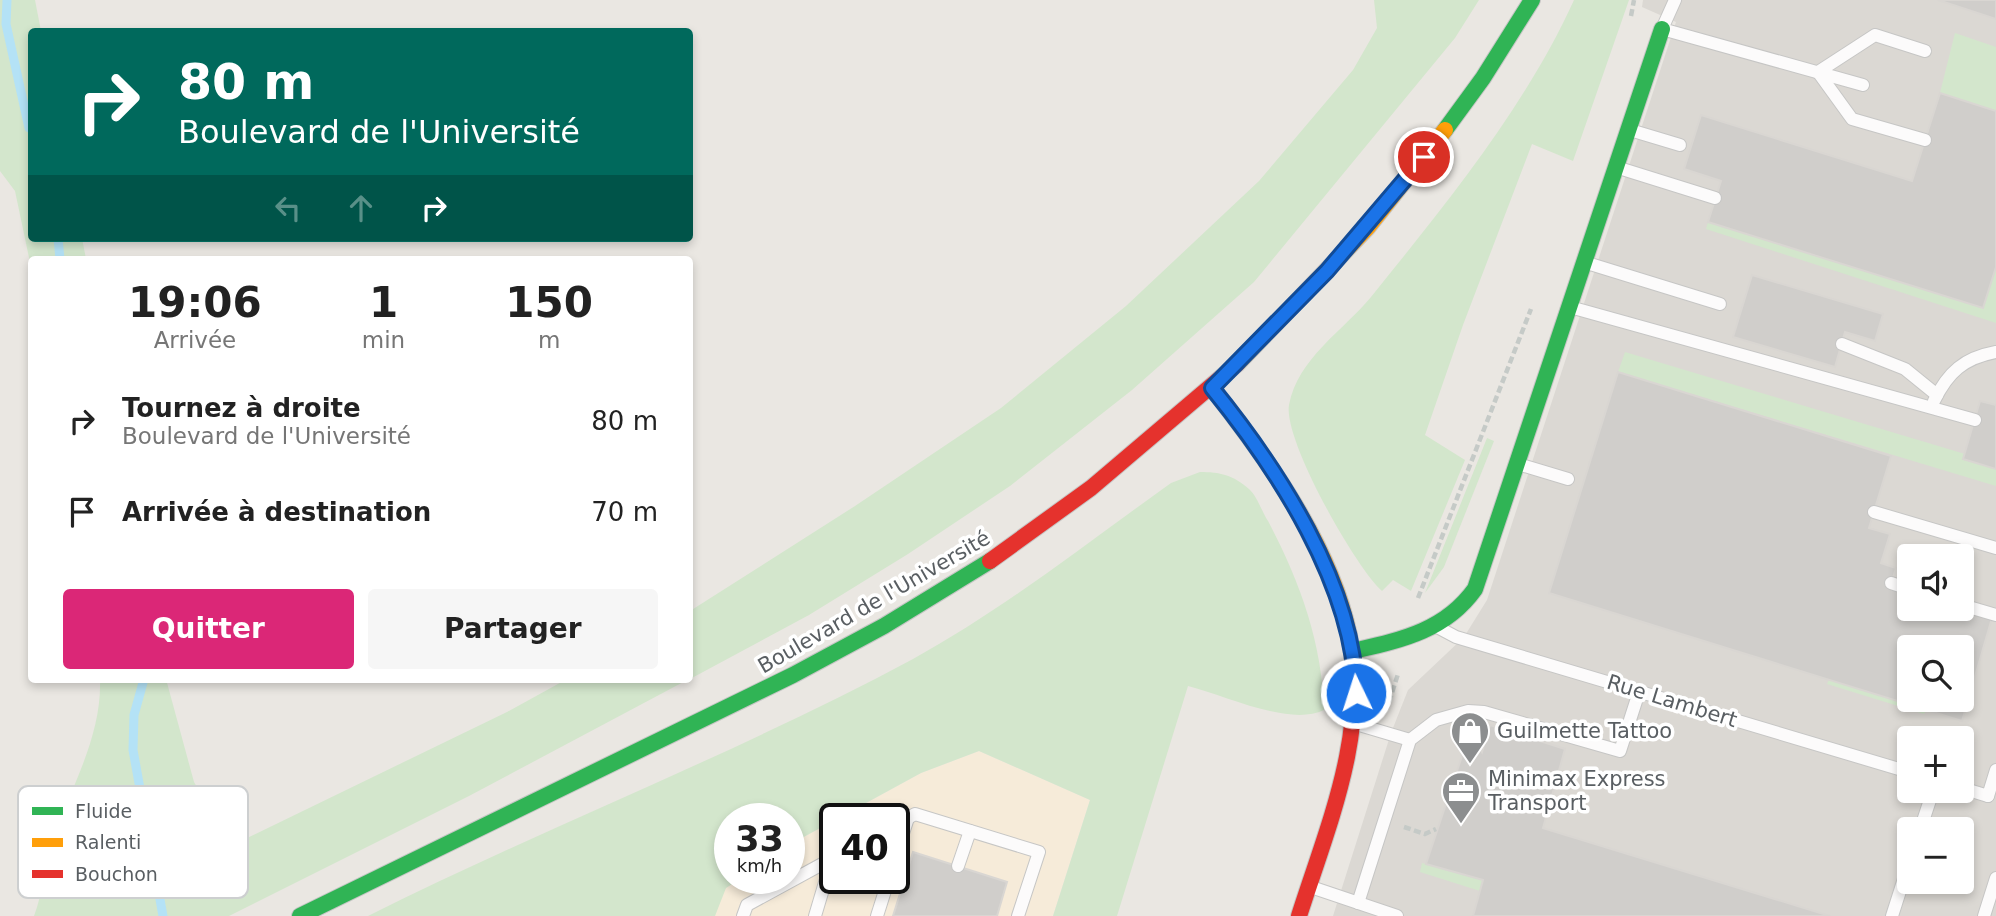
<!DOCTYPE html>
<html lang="fr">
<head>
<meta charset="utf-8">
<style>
	:root { --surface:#fff; --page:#f6f6f6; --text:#222; --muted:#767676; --accent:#db2777 }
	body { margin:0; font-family:"DejaVu Sans",sans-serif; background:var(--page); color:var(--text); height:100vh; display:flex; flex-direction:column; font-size:26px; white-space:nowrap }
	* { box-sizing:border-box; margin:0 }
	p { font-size:23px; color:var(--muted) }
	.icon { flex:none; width:38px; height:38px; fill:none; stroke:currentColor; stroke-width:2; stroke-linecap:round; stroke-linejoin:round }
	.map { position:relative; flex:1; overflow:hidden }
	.sheet { position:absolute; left:28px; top:256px; width:665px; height:427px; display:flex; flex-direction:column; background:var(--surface); border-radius:7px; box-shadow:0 4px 10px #0003 }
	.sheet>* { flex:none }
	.hud { position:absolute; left:28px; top:28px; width:665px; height:214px; border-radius:7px; box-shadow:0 4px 10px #0003; background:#00695c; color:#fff; overflow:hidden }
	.tools { position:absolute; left:1897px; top:544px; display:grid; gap:14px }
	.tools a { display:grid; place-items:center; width:77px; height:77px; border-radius:7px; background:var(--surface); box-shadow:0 4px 10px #0003; font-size:35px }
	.speed { position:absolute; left:714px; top:803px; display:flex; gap:14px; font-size:35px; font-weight:700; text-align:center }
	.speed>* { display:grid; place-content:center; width:91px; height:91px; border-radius:50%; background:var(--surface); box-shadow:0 4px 10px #0003; line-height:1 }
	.speed small { font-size:18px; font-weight:400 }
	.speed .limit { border:4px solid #111; border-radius:10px; background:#fff; color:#111 }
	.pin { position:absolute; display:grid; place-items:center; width:60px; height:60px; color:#fff; margin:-30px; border:4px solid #fff; border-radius:50%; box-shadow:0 2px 7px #0007 }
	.me { position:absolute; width:77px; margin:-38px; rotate:356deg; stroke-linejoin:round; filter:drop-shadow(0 0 5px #0008) }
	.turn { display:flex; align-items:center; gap:24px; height:147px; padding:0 35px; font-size:32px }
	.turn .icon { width:91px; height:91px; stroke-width:2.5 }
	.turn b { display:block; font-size:49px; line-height:60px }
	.lanes { display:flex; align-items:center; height:66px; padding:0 35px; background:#0003; justify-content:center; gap:35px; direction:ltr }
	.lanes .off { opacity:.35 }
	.eta { display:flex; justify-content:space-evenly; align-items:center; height:119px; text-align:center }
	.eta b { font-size:42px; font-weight:700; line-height:49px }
	.primary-button { display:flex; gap:14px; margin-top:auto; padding:14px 35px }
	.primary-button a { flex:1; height:80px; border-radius:7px; background:var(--accent); color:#fff; font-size:28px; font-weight:700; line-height:80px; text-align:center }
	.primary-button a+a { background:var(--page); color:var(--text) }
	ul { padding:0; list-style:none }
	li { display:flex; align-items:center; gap:21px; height:91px; padding:0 35px }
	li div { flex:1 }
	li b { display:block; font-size:26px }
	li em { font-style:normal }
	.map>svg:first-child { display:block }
</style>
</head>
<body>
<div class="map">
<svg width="1996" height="916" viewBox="0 0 1996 916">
	<rect width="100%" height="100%" fill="#eae7e2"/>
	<path fill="#f6ebd9" d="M979,751L1090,800L1053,916H710L719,892L740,879L789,878V845L835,820V878H894V819H837L921,773Z"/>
	<path fill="#dbd8d3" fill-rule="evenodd" d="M1643,0H1996V916H1333L1391,733L1408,690L1464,637L1487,600L1676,22L1642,7ZM1909,556H1962V609H1909ZM1909,648H1962V700H1909ZM1909,738H1962V791H1909ZM1909,830H1962V882H1909Z"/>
	<g fill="#d3e6cc">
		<path d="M0,0H35L41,31L32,32V238H82L86,259H32L31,267L15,191L0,171Z"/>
		<path d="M1374,0H1479L1455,38L1254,282L1132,390L1010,486L908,554L809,615L690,679V611L855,506L1001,408L1126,306L1259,181L1353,70L1377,28Z"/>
		<path d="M1574,0H1629L1573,161L1532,144L1463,325L1425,435L1465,460L1411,591L1393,580L1382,591C1355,567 1283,439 1289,405C1298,358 1343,331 1371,297C1445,205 1525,108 1574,0Z"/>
		<path d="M1955,33L1996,47V111L1940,93Z"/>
		<path d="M1708,222L1983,308L1996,267V323L1706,229Z"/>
		<path d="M1625,352L1965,454L1964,459L1996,469V486L1618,372Z"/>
		<path d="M1487,438L1494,441L1444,567L1425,593Z"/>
		<path d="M1200,472C1220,472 1233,475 1249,489C1257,496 1262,512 1268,521C1300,582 1322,642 1324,710C1289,727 1225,695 1188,686L1117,916H1053L1090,800L979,751L921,773L789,845V819H730V878L740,879L726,888L715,916H368C548,826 736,754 913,659C1004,609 1087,543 1171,483Z"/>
		<path d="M100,679H166L194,782L218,824L245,839L507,712L567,679H689L469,796L229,916H34C43,893 44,867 52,843C70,788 102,738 100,679Z"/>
		<path d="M1829,680L1926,710L1924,714L1827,684Z"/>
		<path d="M1422,863L1483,880L1480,891L1420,872Z"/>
	</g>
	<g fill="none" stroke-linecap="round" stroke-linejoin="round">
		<g stroke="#b4e2f6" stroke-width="9">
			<path d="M7,0L6,24L29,128"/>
			<path d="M58,238L60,259"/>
			<path d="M144,679L134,715L133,750L163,916"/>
		</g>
	</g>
	<g fill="#d0cecb" stroke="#d9d6d2" stroke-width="2" fill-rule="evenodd">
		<path d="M1938,0H1996V19Z"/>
		<path d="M1940,93L1996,111V267L1983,308L1708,222L1721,181L1684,169L1701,115L1912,181Z"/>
		<path d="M1752,275L1883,314L1875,341L1845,332L1835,367L1733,337Z"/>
		<path d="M1618,372L1891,456L1869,528L1890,534L1881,563L1896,568L1890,587L1909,593V609H1961L1992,618L1962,721L1549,593ZM1909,648H1962V700H1909Z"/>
		<path d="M1980,401L1996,405V469L1963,459Z"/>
		<path d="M1490,725L1565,749L1543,828L1830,916H1473L1483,880L1426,864L1462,756L1457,742L1474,735L1482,752Z"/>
		<path d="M913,852L1007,882L997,916H893Z"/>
	</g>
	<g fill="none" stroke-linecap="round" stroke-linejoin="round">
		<defs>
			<g id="lane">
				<path d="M1675,0L1662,29L1863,85"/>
				<path d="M1630,130L1680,145"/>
				<path d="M1925,140L1852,119L1818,72L1875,35L1925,51"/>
				<path d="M1619,168L1715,198"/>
				<path d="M1587,263L1720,304"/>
				<path d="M1570,307L1975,420"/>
				<path d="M1842,344L1905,369L1937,395"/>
				<path d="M1934,401C1948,372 1964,358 1996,352"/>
				<path d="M1518,464L1568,479"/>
				<path d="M1874,512L1996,548"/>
				<path d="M1891,583L1909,589"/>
				<path d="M1962,605L1996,615"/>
				<path d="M1439,628L1456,637L1909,772"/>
				<path d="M1356,724L1410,740"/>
				<path d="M1962,788L1988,796"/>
				<path d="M1988,796L1996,770"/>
				<path d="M894,826L915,814L1039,852L1018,916"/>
				<path d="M1920,830L1933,791"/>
				<path d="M894,861L908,818"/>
				<path d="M958,866L970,831"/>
				<path d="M1311,887L1397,916"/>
				<path d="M1358,903L1410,740L1436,720L1468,711L1484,712L1620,751L1639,692"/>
				<path d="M743,916L747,905L835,857"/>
				<path d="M815,916L832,859"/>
				<path d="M877,916L889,878"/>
				<path d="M1892,916L1909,863"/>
				<path d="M1984,916L1996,878"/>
			</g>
			<g id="fast">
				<path d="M1445,130L1483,78L1532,0"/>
				<path d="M1353,651C1401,640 1445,631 1475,589L1662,29"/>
				<path d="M300,916L793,675L884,626L990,561"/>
			</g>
			<g id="slow">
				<path d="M1237,364L1368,227L1445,130"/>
				<path d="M1212,388C1268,460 1330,544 1349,635"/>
			</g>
			<g id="jam">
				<path d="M990,561L1091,488L1237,364"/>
				<path d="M1299,916C1328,825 1369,732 1349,635"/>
			</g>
		</defs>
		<use href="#lane" stroke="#c6c6c5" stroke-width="14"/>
		<use href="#fast" stroke="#c6c6c5" stroke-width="18"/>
		<use href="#slow" stroke="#c6c6c5" stroke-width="18"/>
		<use href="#jam" stroke="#c6c6c5" stroke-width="18"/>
		<g stroke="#c5cac7" stroke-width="4.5" stroke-dasharray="7 3.5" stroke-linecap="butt">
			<path d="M1631,16L1634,0"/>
			<path d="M1418,598L1531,309"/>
			<path d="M1389,702L1398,674"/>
			<path d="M1404,827L1425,834L1436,829"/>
		</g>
		<use href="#lane" stroke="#fcfbfb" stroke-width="12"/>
		<use href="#fast" stroke="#30b455" stroke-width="16"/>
		<use href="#slow" stroke="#ff9f0a" stroke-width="16"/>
		<use href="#jam" stroke="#e5322d" stroke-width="16"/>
	</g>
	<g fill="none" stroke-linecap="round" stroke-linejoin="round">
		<defs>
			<path id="route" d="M1356,693C1354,585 1277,468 1212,388L1327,271L1424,157"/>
		</defs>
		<use href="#route" stroke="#114b97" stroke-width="18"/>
		<use href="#route" stroke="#1a73e8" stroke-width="12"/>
	</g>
	<defs>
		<symbol id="shop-pin" viewBox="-11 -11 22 30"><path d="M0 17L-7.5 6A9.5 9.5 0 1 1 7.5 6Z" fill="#8c8e8f" stroke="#fff"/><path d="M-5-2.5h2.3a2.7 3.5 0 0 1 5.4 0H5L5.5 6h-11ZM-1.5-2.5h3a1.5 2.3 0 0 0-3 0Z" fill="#fff"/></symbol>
		<symbol id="office-pin" viewBox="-11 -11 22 30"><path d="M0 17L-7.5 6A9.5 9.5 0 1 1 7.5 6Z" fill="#8c8e8f" stroke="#fff"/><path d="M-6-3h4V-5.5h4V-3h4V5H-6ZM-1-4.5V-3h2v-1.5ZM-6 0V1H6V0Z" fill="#fff"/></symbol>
	</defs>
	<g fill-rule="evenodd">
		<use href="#shop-pin" x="1448" y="709" width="44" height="60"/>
		<use href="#office-pin" x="1439" y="769" width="44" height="60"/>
	</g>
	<g text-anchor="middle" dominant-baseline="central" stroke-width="7" stroke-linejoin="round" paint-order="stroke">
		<g font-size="21" fill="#595e62" stroke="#fff">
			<text transform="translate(874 602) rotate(-30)">Boulevard de l'Université</text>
			<text transform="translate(1672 701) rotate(17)">Rue Lambert</text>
		</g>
		<g font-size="21" fill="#595e62" stroke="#fff" text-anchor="start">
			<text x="1497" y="731">Guilmette Tattoo</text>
			<text x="1488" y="779">Minimax Express<tspan x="1488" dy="24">Transport</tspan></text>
		</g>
	</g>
	<rect x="18" y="786" width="230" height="112" rx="10" fill="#fff" stroke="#cdcfd0" stroke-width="2"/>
	<rect x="32" y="807" width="31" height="8" fill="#30b455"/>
	<rect x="32" y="838" width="31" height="9" fill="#ff9f0a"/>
	<rect x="32" y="870" width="31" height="8" fill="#e5322d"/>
	<g font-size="19" fill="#595e62">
		<text x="75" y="818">Fluide</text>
		<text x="75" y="849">Ralenti</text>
		<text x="75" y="881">Bouchon</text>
	</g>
</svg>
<div class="tools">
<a><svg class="icon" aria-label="sound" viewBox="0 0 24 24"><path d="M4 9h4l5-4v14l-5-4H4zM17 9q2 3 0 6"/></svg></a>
<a><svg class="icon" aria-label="search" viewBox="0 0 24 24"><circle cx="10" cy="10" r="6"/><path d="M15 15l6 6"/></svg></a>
<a>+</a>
<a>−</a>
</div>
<div class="speed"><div>33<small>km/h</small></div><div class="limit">40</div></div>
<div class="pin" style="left:1424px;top:157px;background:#d93025"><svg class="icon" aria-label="arrive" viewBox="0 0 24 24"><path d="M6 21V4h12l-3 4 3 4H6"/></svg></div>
<svg class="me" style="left:1356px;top:693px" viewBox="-20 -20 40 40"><circle r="17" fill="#1a73e8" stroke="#fff" stroke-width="3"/><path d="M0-11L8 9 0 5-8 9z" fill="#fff"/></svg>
<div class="hud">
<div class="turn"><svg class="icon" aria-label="right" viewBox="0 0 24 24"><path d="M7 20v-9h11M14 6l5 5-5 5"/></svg><div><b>80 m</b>Boulevard de l'Université</div></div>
<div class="lanes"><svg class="icon off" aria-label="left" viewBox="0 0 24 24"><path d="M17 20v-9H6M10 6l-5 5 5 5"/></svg><svg class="icon off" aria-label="ahead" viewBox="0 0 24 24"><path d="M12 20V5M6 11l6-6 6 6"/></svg><svg class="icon" aria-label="right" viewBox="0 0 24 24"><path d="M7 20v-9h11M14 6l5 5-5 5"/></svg></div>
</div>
<section class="sheet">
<div class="eta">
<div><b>19:06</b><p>Arrivée</p></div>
<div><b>1</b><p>min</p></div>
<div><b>150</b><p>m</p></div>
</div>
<ul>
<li><svg class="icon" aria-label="right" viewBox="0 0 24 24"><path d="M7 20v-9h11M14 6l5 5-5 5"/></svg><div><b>Tournez à droite</b><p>Boulevard de l'Université</p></div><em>80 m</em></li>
<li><svg class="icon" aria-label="arrive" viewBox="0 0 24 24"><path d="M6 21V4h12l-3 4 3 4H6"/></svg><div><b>Arrivée à destination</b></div><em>70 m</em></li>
</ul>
<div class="primary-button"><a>Quitter</a><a>Partager</a></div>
</section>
</div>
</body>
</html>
